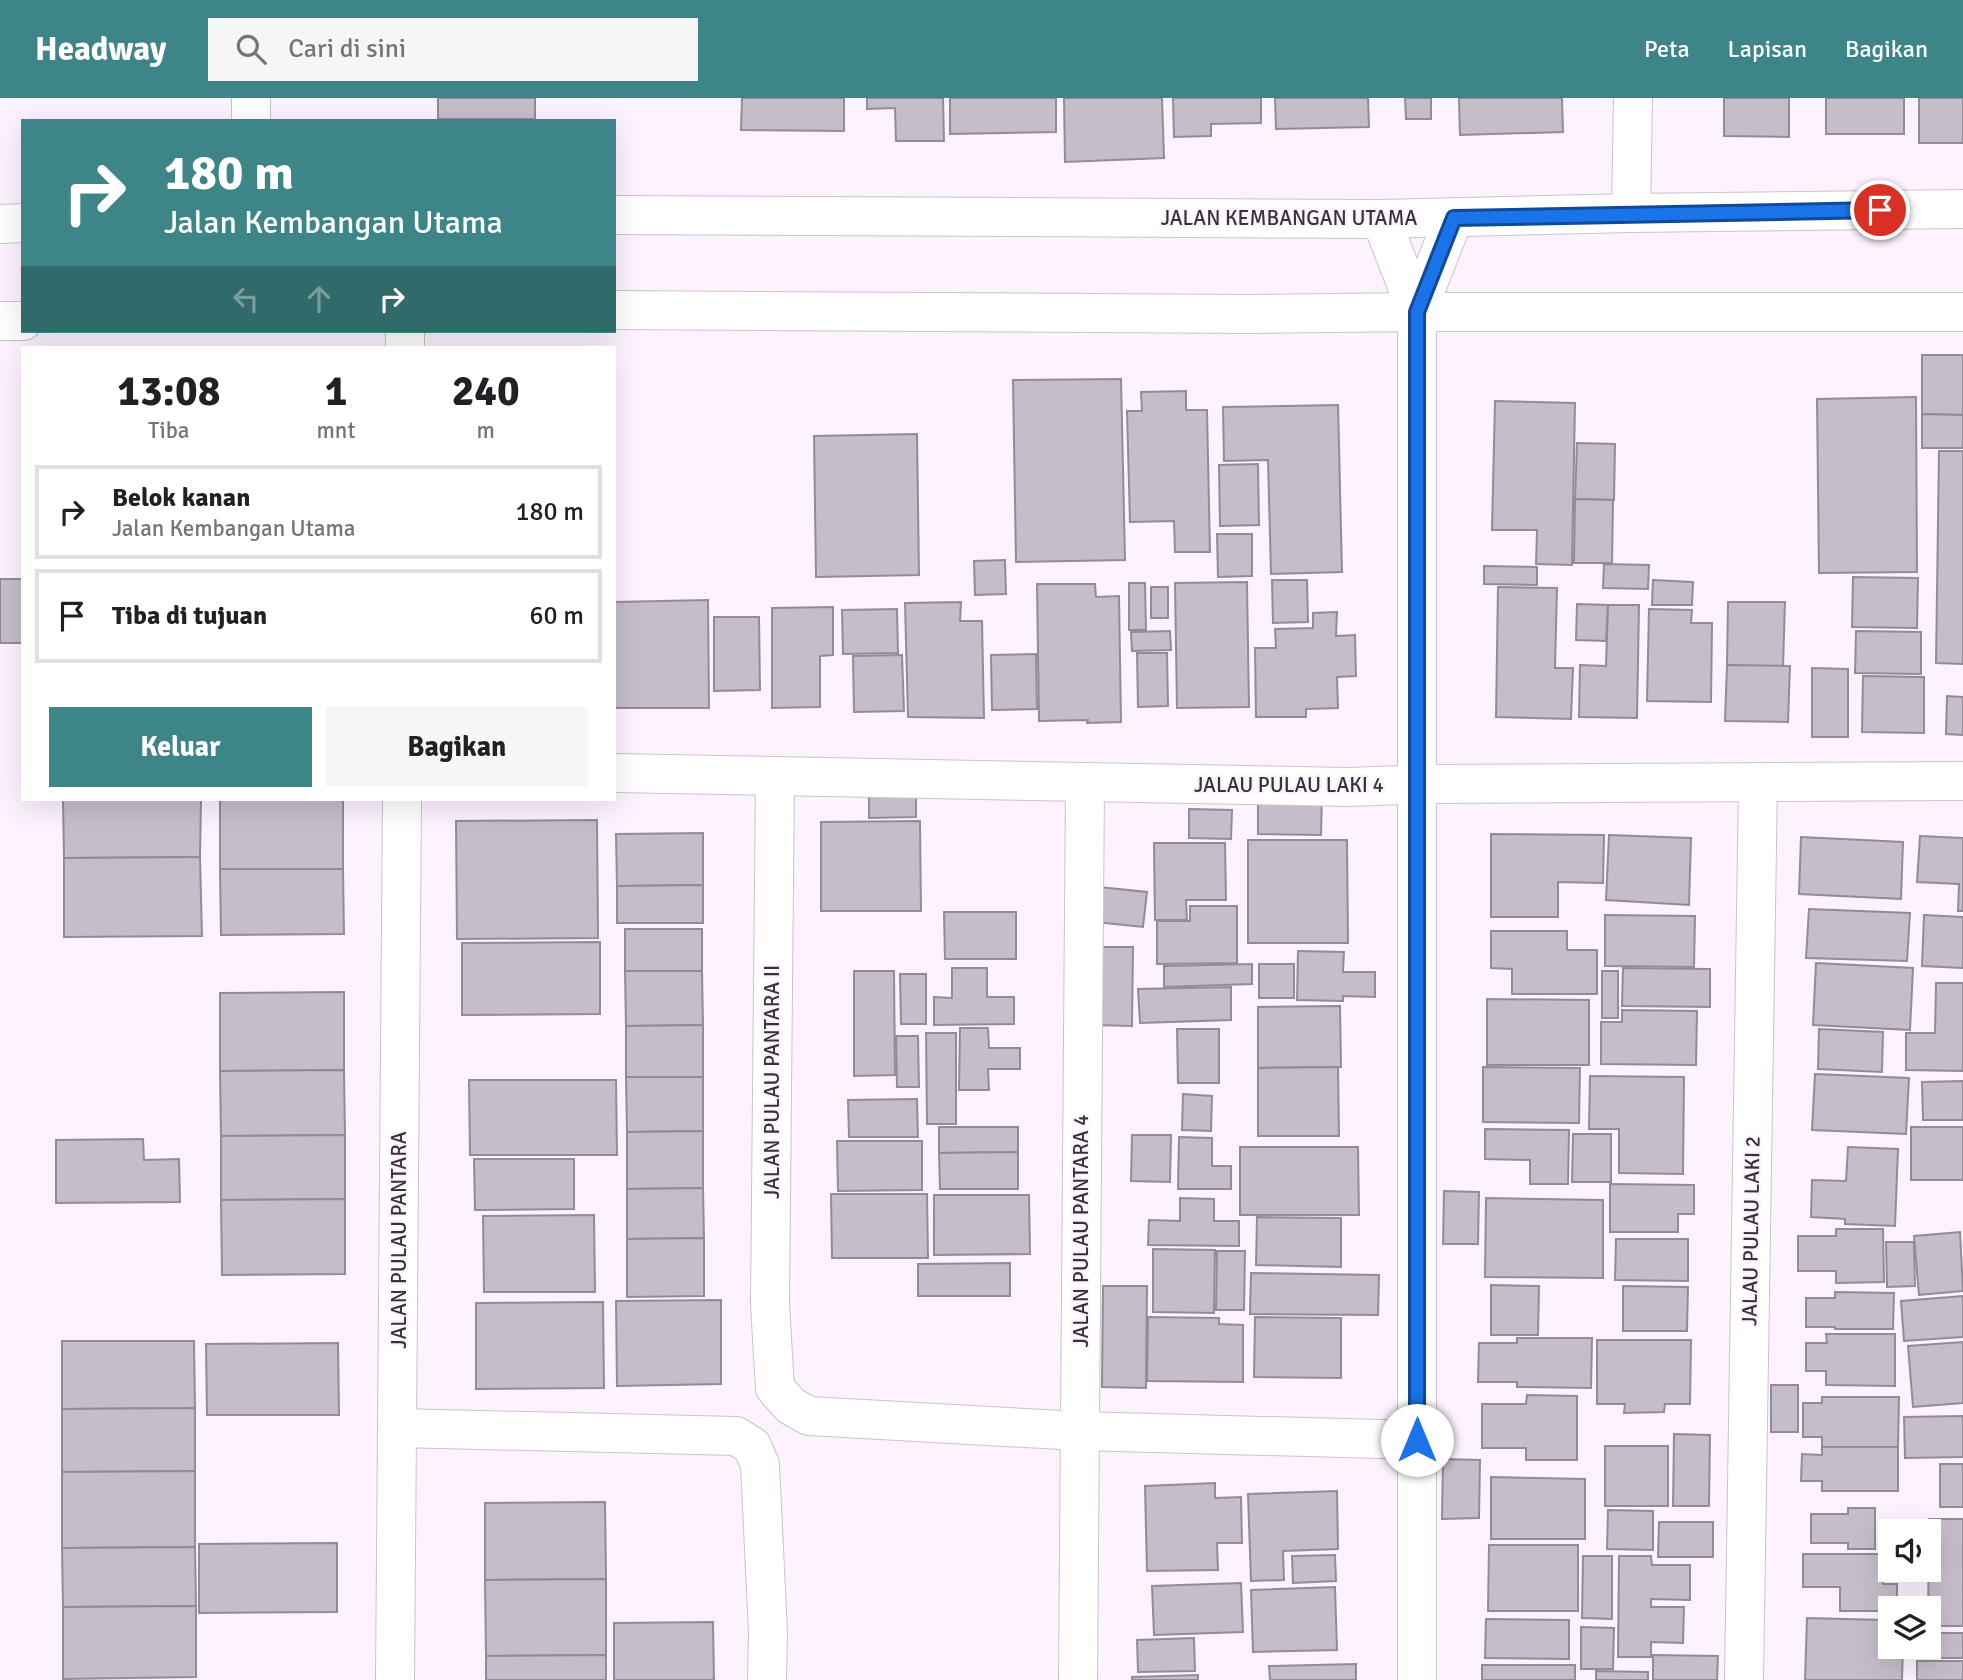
<!DOCTYPE html>
<html lang="id">
<head>
<meta charset="utf-8">
<style>
	:root { --surface:#fff; --page:#f6f6f6; --text:#202124; --muted:#757577; --line:#e0e0e0; --accent:#3d8586 }
	body { margin:0; font-family:Signika,sans-serif; background:var(--page); color:var(--text); height:100vh; display:flex; flex-direction:column; font-size:26px; white-space:nowrap }
	* { box-sizing:border-box; margin:0 }
	p { font-size:23px; color:var(--muted) }
	.icon { flex:none; width:38px; height:38px; fill:none; stroke:currentColor; stroke-width:2; stroke-linecap:round; stroke-linejoin:round }
	.map { position:relative; flex:1; overflow:hidden }
	.side { position:absolute; left:21px; top:248px; width:595px; height:455px; display:flex; flex-direction:column; background:var(--surface); border-radius:0px; box-shadow:0 7px 28px #0002 }
	.side>* { flex:none }
	.guide { position:absolute; left:21px; top:21px; width:595px; height:214px; border-radius:0px; box-shadow:0 7px 28px #0002; background:#3d8586; color:#fff; overflow:hidden }
	.controls { position:absolute; left:1878px; top:1421px; display:grid; gap:14px }
	.controls a { display:grid; place-items:center; width:63px; height:63px; border-radius:0px; background:var(--surface); box-shadow:0 7px 28px #0002; font-size:35px }
	.pin { position:absolute; display:grid; place-items:center; width:60px; height:60px; color:#fff; margin:-30px; border:4px solid #fff; border-radius:50%; box-shadow:0 2px 7px #0007 }
	.me { position:absolute; width:77px; margin:-38px; rotate:0deg; stroke-linejoin:round; filter:drop-shadow(0 0 5px #0008) }
	.turn { display:flex; align-items:center; gap:24px; height:147px; padding:0 28px; font-size:32px }
	.turn .icon { width:91px; height:91px; stroke-width:2.5 }
	.turn b { display:block; font-size:49px; line-height:60px }
	.lanes { display:flex; align-items:center; height:66px; padding:0 28px; background:#0003; justify-content:center; gap:35px; direction:ltr }
	.lanes .off { opacity:.35 }
	.eta { display:flex; justify-content:space-evenly; align-items:center; height:119px; text-align:center }
	.eta b { font-size:42px; font-weight:800; line-height:49px }
	.button { display:flex; gap:14px; margin-top:auto; padding:14px 28px }
	.button a { flex:1; height:80px; border-radius:0px; background:var(--accent); color:#fff; font-size:28px; font-weight:800; line-height:80px; text-align:center }
	.button a+a { background:var(--page); color:var(--text) }
	ul { padding:0; list-style:none }
	li { display:flex; align-items:center; gap:21px; height:94px; margin:0 14px 10px; padding:0 14px; border:4px solid var(--line); border-radius:0px }
	li div { flex:1 }
	li b { display:block; font-size:26px }
	li em { font-style:normal }
	header { display:flex; align-items:center; gap:42px; box-sizing:border-box; height:98px; padding:0 35px; background:var(--accent); color:#fff }
	header strong { font-size:33px }
	nav { display:flex; gap:38px; margin-inline-start:auto; font-size:24px }
	.search { width:490px; height:63px; background:var(--page); display:flex; align-items:center; gap:18px; box-sizing:border-box; padding:0 24px; border-radius:0px; color:var(--muted); font-size:26px }
	.map>svg:first-child { display:block }
</style>
</head>
<body>
<header>
<strong>Headway</strong>
<div class="search"><svg class="icon" aria-label="search" viewBox="0 0 24 24"><circle cx="10" cy="10" r="6"/><path d="M15 15l6 6"/></svg>Cari di sini</div>
<nav><a>Peta</a><a>Lapisan</a><a>Bagikan</a></nav>
</header>
<div class="map">
<svg width="1963" height="1582" viewBox="0 0 1963 1582">
	<rect width="100%" height="100%" fill="#fcf3fe"/>
	<g fill="#c5bdc8" stroke="#938b96" stroke-width="2">
		<rect x="438" y="0" width="97" height="21"/>
		<path d="M742,0H844V33L741,32Z"/>
		<path d="M867,0H943L944,43H896L895,10L867,11Z"/>
		<path d="M950,0H1056V34L950,36Z"/>
		<path d="M1064,0H1162L1164,60L1065,64Z"/>
		<path d="M1173,0H1261V25L1211,26V38L1174,39Z"/>
		<path d="M1275,0H1368L1369,29L1276,31Z"/>
		<path d="M1405,0H1431V21H1406Z"/>
		<path d="M1459,0H1562L1563,34L1460,37Z"/>
		<path d="M1724,0H1789V39L1724,38Z"/>
		<rect x="1826" y="0" width="78" height="36"/>
		<rect x="1919" y="0" width="44" height="45"/>
		<path d="M1922,257H1963V317L1922,316Z"/>
		<path d="M1121,281L1125,462L1016,464L1013,282Z"/>
		<path d="M1186,293V312H1207L1210,454H1175L1174,423L1130,424L1127,313H1142L1141,294Z"/>
		<path d="M1916,299L1917,474L1819,475L1817,301Z"/>
		<path d="M1495,303L1575,305L1572,467L1536,466L1537,432H1492Z"/>
		<path d="M1338,307L1342,474L1271,476L1268,362L1224,363L1223,309Z"/>
		<path d="M1922,316L1963,317V350H1922Z"/>
		<path d="M917,336L919,477L816,479L814,338Z"/>
		<path d="M1577,345L1615,346L1614,402L1575,401Z"/>
		<path d="M1939,353H1963V566L1936,565Z"/>
		<path d="M1258,366L1259,427L1220,428L1219,367Z"/>
		<path d="M1575,401L1613,402L1612,465H1574Z"/>
		<path d="M1217,436H1252V478L1218,479Z"/>
		<path d="M1005,462L1006,496L975,497L974,463Z"/>
		<path d="M1604,466L1649,467L1648,491L1603,490Z"/>
		<path d="M1484,468L1537,469V487L1484,486Z"/>
		<path d="M1853,479L1918,480L1917,530L1852,529Z"/>
		<rect x="0" y="481" width="23" height="64"/>
		<path d="M1272,482H1307L1308,524L1273,525Z"/>
		<path d="M1653,482L1693,484L1692,507H1652Z"/>
		<path d="M1247,484L1249,609L1177,610L1175,485Z"/>
		<path d="M1129,485H1145L1146,532H1129Z"/>
		<path d="M1037,486H1095L1096,499L1119,498L1121,624L1087,625L1088,622L1039,623Z"/>
		<rect x="1151" y="489" width="17" height="31"/>
		<path d="M1498,489L1557,490L1555,570H1573L1571,621L1496,619Z"/>
		<path d="M708,502L709,610H614V504Z"/>
		<path d="M961,504L960,523H982L984,620L908,619L905,505Z"/>
		<path d="M1728,504H1785L1783,569L1727,567Z"/>
		<path d="M1577,506L1608,507L1606,543L1576,542Z"/>
		<path d="M1608,507H1639L1637,620L1579,619L1580,567L1606,568Z"/>
		<path d="M833,509V557L820,558V609L772,610V510Z"/>
		<path d="M897,511L898,555L843,556L842,512Z"/>
		<path d="M1649,511L1692,512L1691,525H1712L1711,604L1647,603Z"/>
		<path d="M1337,514L1336,538L1355,537L1356,578L1337,579L1338,610L1306,611V619H1256L1255,550H1276L1275,531L1313,530V515Z"/>
		<path d="M714,519H759L760,592L714,593Z"/>
		<path d="M1170,533L1171,552L1132,553L1131,534Z"/>
		<path d="M1856,533L1921,534V576L1855,575Z"/>
		<path d="M1137,555H1167L1168,608L1138,609Z"/>
		<path d="M1036,556L1037,611L992,612L991,557Z"/>
		<path d="M902,557L904,613L854,614L853,558Z"/>
		<path d="M1727,567L1790,568L1788,624L1725,623Z"/>
		<path d="M1812,570L1848,571V639H1812Z"/>
		<path d="M1863,578L1924,579V635L1862,634Z"/>
		<path d="M1947,598L1963,599V637L1946,636Z"/>
		<path d="M869,684H916V719L869,720Z"/>
		<path d="M1258,696L1322,697L1321,737L1258,736Z"/>
		<path d="M63,702H201L200,759L64,760Z"/>
		<rect x="220" y="702" width="123" height="69"/>
		<path d="M1189,711L1232,712L1231,741L1189,740Z"/>
		<path d="M597,722L598,840L457,841L456,723Z"/>
		<path d="M920,723L921,813H821V724Z"/>
		<path d="M703,735V787L617,788L616,736Z"/>
		<path d="M1491,736L1604,737L1603,785L1558,784V819H1491Z"/>
		<path d="M1609,737L1691,740L1689,807L1606,802Z"/>
		<path d="M1920,738L1963,740V813H1958L1959,786L1917,784Z"/>
		<path d="M1801,739L1903,744L1901,801L1799,796Z"/>
		<path d="M1248,742H1347L1348,845H1248Z"/>
		<path d="M1154,745H1225L1226,802H1186L1187,822H1155Z"/>
		<path d="M200,759L202,838L64,839V760Z"/>
		<path d="M220,771H343L344,836L221,837Z"/>
		<path d="M703,787V825H617V788Z"/>
		<path d="M1099,789L1147,794L1143,829L1096,824Z"/>
		<path d="M1190,808H1237V865L1157,866V823H1190Z"/>
		<path d="M1809,811L1910,815L1907,863L1806,860Z"/>
		<path d="M944,814H1016V861H945Z"/>
		<path d="M1605,817L1695,818L1694,869L1605,868Z"/>
		<path d="M1924,817L1963,819V870L1922,868Z"/>
		<rect x="625" y="831" width="77" height="42"/>
		<path d="M1491,833H1567V852H1597V896H1512V871L1491,870Z"/>
		<path d="M600,844V916L462,917V845Z"/>
		<path d="M1095,849H1133L1132,928L1094,927Z"/>
		<path d="M1298,853L1344,854L1343,874H1375V899L1343,898V903L1297,902Z"/>
		<path d="M1816,865L1913,870L1910,932L1813,927Z"/>
		<path d="M1252,866V886L1164,889V868Z"/>
		<rect x="1259" y="866" width="35" height="34"/>
		<path d="M952,870H987V899H1014V926L934,927V899L952,900Z"/>
		<path d="M1623,870L1710,871V909L1622,908Z"/>
		<path d="M625,873H702L703,927L626,928Z"/>
		<path d="M854,873H894L895,977L854,978Z"/>
		<rect x="1602" y="873" width="16" height="47"/>
		<path d="M900,876H926V926H901Z"/>
		<path d="M1936,885H1963V973L1906,972V935H1935Z"/>
		<path d="M1231,889V922L1140,925L1138,891Z"/>
		<path d="M344,894V972L220,973V895Z"/>
		<path d="M1487,901L1589,902V967H1487Z"/>
		<path d="M1340,908L1341,969L1258,970V909Z"/>
		<path d="M1622,912L1697,913L1696,967L1601,966V924H1622Z"/>
		<path d="M703,927V979H626V928Z"/>
		<path d="M960,930H988L989,950H1020V971H988L989,992H959Z"/>
		<path d="M1177,931H1219V985H1178Z"/>
		<path d="M1819,931L1883,934L1882,974L1818,971Z"/>
		<path d="M926,935H956V1026H927Z"/>
		<path d="M896,938H918L919,989H897Z"/>
		<path d="M1338,969L1339,1038H1258V970Z"/>
		<path d="M1483,969L1580,970L1579,1025L1483,1024Z"/>
		<path d="M344,972L345,1037L221,1038L220,973Z"/>
		<path d="M1815,976L1909,980L1906,1036L1812,1032Z"/>
		<path d="M1590,978L1684,979L1683,1076L1619,1075V1031H1589Z"/>
		<path d="M626,979H703V1033L627,1034Z"/>
		<path d="M469,982H616L617,1057H470Z"/>
		<path d="M1963,983V1022H1923L1922,984Z"/>
		<path d="M1183,996L1212,998L1211,1033L1182,1032Z"/>
		<path d="M917,1001L918,1039H849L848,1002Z"/>
		<path d="M939,1029H1018V1054L939,1055Z"/>
		<rect x="1911" y="1029" width="52" height="53"/>
		<path d="M1485,1031L1569,1032L1568,1086H1530V1062L1485,1061Z"/>
		<path d="M703,1033V1090L627,1091V1034Z"/>
		<path d="M1573,1036H1611V1084H1572Z"/>
		<path d="M345,1037V1101L221,1102V1038Z"/>
		<path d="M1132,1037H1171L1170,1084L1131,1083Z"/>
		<path d="M1179,1039L1212,1040V1068H1231V1091H1178Z"/>
		<path d="M143,1041L144,1062L179,1061L180,1104L56,1105V1042Z"/>
		<path d="M837,1043H922V1092L838,1093Z"/>
		<path d="M1240,1049H1358L1359,1117H1240Z"/>
		<path d="M1848,1049L1898,1051L1895,1128L1845,1126V1121L1811,1119L1812,1082L1846,1083Z"/>
		<path d="M1018,1054V1091H940L939,1055Z"/>
		<path d="M474,1061H574V1111L475,1112Z"/>
		<path d="M1610,1086L1694,1087V1116H1678V1134H1610Z"/>
		<path d="M703,1090L704,1140L627,1141V1091Z"/>
		<path d="M1444,1093L1479,1094L1478,1146H1443Z"/>
		<path d="M831,1096H927L928,1160H832Z"/>
		<path d="M934,1097H1029L1030,1156L934,1157Z"/>
		<path d="M1180,1100L1214,1101V1123H1239V1148L1148,1147L1149,1122L1180,1123Z"/>
		<path d="M1486,1100L1603,1102V1180L1485,1179Z"/>
		<path d="M345,1101V1176L222,1177L221,1102Z"/>
		<path d="M594,1117L595,1194H484L483,1118Z"/>
		<path d="M1257,1119L1341,1120V1169L1256,1167Z"/>
		<path d="M1836,1131H1883L1884,1184L1836,1185V1173H1798V1138H1836Z"/>
		<path d="M1960,1134L1963,1193L1919,1197L1914,1138Z"/>
		<path d="M704,1140V1198L627,1199V1141Z"/>
		<path d="M1616,1141H1688V1183L1615,1182Z"/>
		<path d="M1886,1144H1914L1915,1188L1887,1189Z"/>
		<path d="M1153,1151L1215,1152L1214,1215L1153,1214Z"/>
		<path d="M1217,1153H1245L1244,1212H1216Z"/>
		<path d="M1010,1165V1198H918V1166Z"/>
		<path d="M1251,1175L1379,1177L1378,1217L1250,1216Z"/>
		<path d="M1491,1187L1539,1188L1538,1237H1491Z"/>
		<path d="M1103,1188H1147L1146,1290L1102,1289Z"/>
		<path d="M1623,1188L1688,1189L1687,1233H1623Z"/>
		<path d="M1835,1194L1894,1195L1893,1231H1835V1229H1806V1200H1835Z"/>
		<path d="M1963,1198V1239L1904,1243L1901,1203Z"/>
		<path d="M721,1202V1286L617,1288L616,1203Z"/>
		<path d="M603,1204L604,1290L476,1291V1205Z"/>
		<path d="M1148,1219L1219,1220V1226L1243,1227V1284L1147,1283Z"/>
		<path d="M1255,1219L1341,1220V1280L1254,1279Z"/>
		<path d="M1826,1236H1895V1288L1826,1287V1273H1806V1245H1827Z"/>
		<path d="M1517,1240H1592L1591,1290L1517,1289V1284H1478L1479,1245H1517Z"/>
		<path d="M1597,1242H1691L1690,1306H1665L1664,1314L1624,1315L1625,1306H1597Z"/>
		<path d="M62,1243H194L195,1310L62,1311Z"/>
		<path d="M1963,1244V1305L1913,1309L1908,1248Z"/>
		<path d="M338,1245L339,1317H207L206,1246Z"/>
		<rect x="1771" y="1287" width="27" height="47"/>
		<path d="M1527,1297L1577,1298V1362H1526V1350H1482V1306H1526Z"/>
		<path d="M1822,1299H1899L1898,1349H1822V1339H1803V1305H1822Z"/>
		<path d="M195,1310V1373L62,1374V1311Z"/>
		<path d="M1963,1318V1359L1905,1360L1904,1319Z"/>
		<path d="M1674,1336L1710,1337L1709,1408H1673Z"/>
		<rect x="1605" y="1348" width="63" height="60"/>
		<path d="M1822,1349H1898V1393H1822V1383H1801L1802,1356L1822,1357Z"/>
		<path d="M1443,1361L1480,1362L1479,1420L1442,1421Z"/>
		<rect x="1940" y="1366" width="23" height="43"/>
		<path d="M195,1373V1449L62,1450V1374Z"/>
		<path d="M1491,1379L1585,1381V1441H1491Z"/>
		<path d="M1215,1385V1400L1241,1399L1242,1445H1217L1218,1472L1147,1473L1145,1388Z"/>
		<path d="M1337,1393L1338,1451L1283,1453L1284,1482L1251,1483L1248,1396Z"/>
		<path d="M605,1404L606,1481L485,1482V1405Z"/>
		<path d="M1848,1410H1875V1451H1848V1445H1811V1416H1848Z"/>
		<path d="M1608,1412L1653,1413V1452L1607,1451Z"/>
		<path d="M1929,1421H1963V1528H1928Z"/>
		<path d="M1659,1424H1713V1459H1658Z"/>
		<path d="M337,1445V1514L199,1515V1446Z"/>
		<path d="M1489,1447H1578V1513H1488Z"/>
		<path d="M195,1449L196,1508L63,1509L62,1450Z"/>
		<path d="M1803,1456H1883V1486H1897V1510H1890V1513H1840V1489H1803Z"/>
		<path d="M1335,1457L1336,1483L1293,1485L1292,1458Z"/>
		<path d="M1583,1458H1612V1521L1582,1520Z"/>
		<path d="M1619,1458H1651L1652,1467H1690V1502L1651,1501V1509H1684L1683,1545L1651,1544V1559H1618Z"/>
		<path d="M606,1481V1557L486,1558L485,1482Z"/>
		<path d="M1241,1485L1243,1534L1154,1537L1152,1488Z"/>
		<path d="M1335,1489L1337,1552L1253,1554L1251,1492Z"/>
		<path d="M196,1508V1579L63,1581V1509Z"/>
		<path d="M1807,1520L1883,1522L1882,1538H1890V1549H1903L1902,1582H1805Z"/>
		<path d="M1486,1521L1569,1522V1561L1485,1560Z"/>
		<path d="M713,1524L714,1582H614V1525Z"/>
		<path d="M1581,1529L1614,1530L1613,1571H1581Z"/>
		<path d="M1928,1535H1963V1560H1924V1549H1928Z"/>
		<path d="M1194,1540L1195,1573L1138,1574L1137,1542Z"/>
		<path d="M606,1557V1582H486V1558Z"/>
		<path d="M1653,1557L1718,1558L1717,1582H1653Z"/>
		<rect x="1917" y="1563" width="46" height="19"/>
		<path d="M1356,1566V1582H1270L1269,1568Z"/>
		<rect x="1482" y="1567" width="93" height="15"/>
		<path d="M1596,1573L1648,1574V1582H1596Z"/>
		<path d="M1198,1577V1582H1132V1579Z"/>
	</g>
	<g fill="none" stroke-linecap="round" stroke-linejoin="round">
		<defs>
			<g id="minor">
				<path d="M251,0V23"/>
				<path d="M1631,115L1633,0"/>
				<path d="M614,117L1381,121L1631,115L1963,111"/>
				<path d="M1381,121L1417,214V1582"/>
				<path d="M0,126L23,125"/>
				<path d="M614,212L1246,216L1417,214H1963"/>
				<path d="M1417,214L1454,119"/>
				<path d="M0,223H23"/>
				<path d="M405,250V233"/>
				<path d="M614,675L1349,689L1427,686L1963,683"/>
				<path d="M775,678L770,1206L775,1290L791,1308L809,1318L1079,1333L1417,1342"/>
				<path d="M397,1330L736,1338L752,1348L760,1367L768,1535L767,1582"/>
				<path d="M395,1582L402,702"/>
				<path d="M1078,1582L1085,684"/>
				<path d="M1744,1582L1758,684"/>
			</g>
		</defs>
		<use href="#minor" stroke="#cbc2cd" stroke-width="40"/>
		<use href="#minor" stroke="#fff" stroke-width="38"/>
	</g>
	<g fill="none" stroke-linecap="round" stroke-linejoin="round">
		<defs>
			<path id="route" d="M1417,1342V214L1454,120L1880,112"/>
		</defs>
		<use href="#route" stroke="#114b97" stroke-width="18"/>
		<use href="#route" stroke="#1a73e8" stroke-width="12"/>
	</g>
	<g text-anchor="middle" dominant-baseline="central" stroke-width="5" stroke-linejoin="round" paint-order="stroke">
		<g font-size="21" fill="#363337" stroke="#fcf3fe">
			<text x="1289" y="120">JALAN KEMBANGAN UTAMA</text>
			<text x="1289" y="687">JALAU PULAU LAKI 4</text>
			<text transform="translate(772 984) rotate(-90)">JALAN PULAU PANTARA II</text>
			<text transform="translate(1081 1133) rotate(-90)">JALAN PULAU PANTARA 4</text>
			<text transform="translate(1751 1133) rotate(-89)">JALAU PULAU LAKI 2</text>
			<text transform="translate(399 1142) rotate(-90)">JALAN PULAU PANTARA</text>
		</g>
	</g>
</svg>
<div class="controls">
<a><svg class="icon" aria-label="sound" viewBox="0 0 24 24"><path d="M4 9h4l5-4v14l-5-4H4zM17 9q2 3 0 6"/></svg></a>
<a><svg class="icon" aria-label="layers" viewBox="0 0 24 24"><path d="M12 4l9 5-9 5-9-5zM3 14l9 5 9-5"/></svg></a>
</div>
<div class="pin" style="left:1880px;top:112px;background:#d93025"><svg class="icon" aria-label="arrive" viewBox="0 0 24 24"><path d="M6 21V4h12l-3 4 3 4H6"/></svg></div>
<svg class="me" style="left:1417px;top:1342px" viewBox="-20 -20 40 40"><circle r="19" fill="#fff"/><path d="M0-13L10 11 0 6-10 11z" fill="#1a73e8"/></svg>
<div class="guide">
<div class="turn"><svg class="icon" aria-label="right" viewBox="0 0 24 24"><path d="M7 20v-9h11M14 6l5 5-5 5"/></svg><div><b>180 m</b>Jalan Kembangan Utama</div></div>
<div class="lanes"><svg class="icon off" aria-label="left" viewBox="0 0 24 24"><path d="M17 20v-9H6M10 6l-5 5 5 5"/></svg><svg class="icon off" aria-label="ahead" viewBox="0 0 24 24"><path d="M12 20V5M6 11l6-6 6 6"/></svg><svg class="icon" aria-label="right" viewBox="0 0 24 24"><path d="M7 20v-9h11M14 6l5 5-5 5"/></svg></div>
</div>
<section class="side">
<div class="eta">
<div><b>13:08</b><p>Tiba</p></div>
<div><b>1</b><p>mnt</p></div>
<div><b>240</b><p>m</p></div>
</div>
<ul>
<li><svg class="icon" aria-label="right" viewBox="0 0 24 24"><path d="M7 20v-9h11M14 6l5 5-5 5"/></svg><div><b>Belok kanan</b><p>Jalan Kembangan Utama</p></div><em>180 m</em></li>
<li><svg class="icon" aria-label="arrive" viewBox="0 0 24 24"><path d="M6 21V4h12l-3 4 3 4H6"/></svg><div><b>Tiba di tujuan</b></div><em>60 m</em></li>
</ul>
<div class="button"><a>Keluar</a><a>Bagikan</a></div>
</section>
</div>
</body>
</html>
